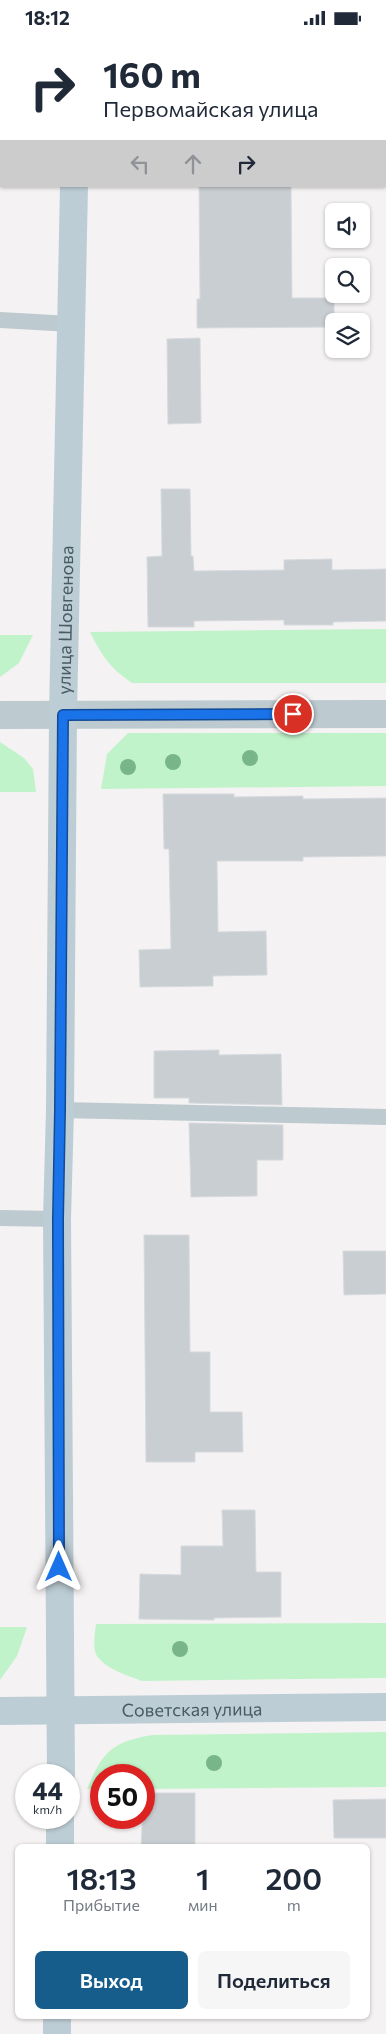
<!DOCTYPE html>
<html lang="ru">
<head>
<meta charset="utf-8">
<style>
	:root { --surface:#fff; --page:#f6f6f7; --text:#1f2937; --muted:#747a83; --accent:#175d8c }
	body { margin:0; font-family:Commissioner,sans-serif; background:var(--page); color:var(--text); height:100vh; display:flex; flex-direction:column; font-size:19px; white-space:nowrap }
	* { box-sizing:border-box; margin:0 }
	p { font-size:16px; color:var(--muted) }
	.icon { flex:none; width:28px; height:28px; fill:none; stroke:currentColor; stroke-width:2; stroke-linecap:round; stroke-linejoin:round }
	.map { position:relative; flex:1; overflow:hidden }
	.sheet { position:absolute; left:15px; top:1809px; width:355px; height:175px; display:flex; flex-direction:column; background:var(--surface); border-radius:8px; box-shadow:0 1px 4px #0004 }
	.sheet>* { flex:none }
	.banner { position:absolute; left:0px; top:0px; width:386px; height:152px; box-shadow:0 1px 4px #0004; background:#fff; color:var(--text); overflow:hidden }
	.buttons { position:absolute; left:325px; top:168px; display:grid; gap:10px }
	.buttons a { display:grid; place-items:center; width:45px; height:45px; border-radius:8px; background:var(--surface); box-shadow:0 1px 4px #0004; font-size:25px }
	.speed { position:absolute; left:15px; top:1729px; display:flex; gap:10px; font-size:25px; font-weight:700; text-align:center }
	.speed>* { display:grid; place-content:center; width:65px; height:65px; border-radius:50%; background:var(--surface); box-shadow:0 1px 4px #0004; line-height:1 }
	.speed small { font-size:12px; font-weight:400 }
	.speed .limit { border:8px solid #d22; background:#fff; color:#111 }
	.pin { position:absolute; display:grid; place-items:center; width:42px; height:42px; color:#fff; margin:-21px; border:2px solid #fff; border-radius:50%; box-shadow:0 1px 5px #0007 }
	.me { position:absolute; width:55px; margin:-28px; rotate:0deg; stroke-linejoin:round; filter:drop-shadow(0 0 4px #0008) }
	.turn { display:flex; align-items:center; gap:18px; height:105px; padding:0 20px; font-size:22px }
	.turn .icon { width:65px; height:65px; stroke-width:2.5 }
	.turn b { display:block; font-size:35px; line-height:42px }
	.lanes { display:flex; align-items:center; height:48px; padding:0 20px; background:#0003; justify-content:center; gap:25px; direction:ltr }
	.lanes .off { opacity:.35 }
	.eta { display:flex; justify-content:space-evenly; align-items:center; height:85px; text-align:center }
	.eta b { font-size:30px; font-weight:600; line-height:35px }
	.cta { display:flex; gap:10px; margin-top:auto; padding:10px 20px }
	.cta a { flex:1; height:58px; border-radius:8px; background:var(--accent); color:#fff; font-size:20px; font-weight:600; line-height:58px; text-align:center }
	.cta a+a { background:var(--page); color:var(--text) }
	.status { display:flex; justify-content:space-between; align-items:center; height:35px; padding:0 25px; background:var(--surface); direction:ltr }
	.status svg { height:14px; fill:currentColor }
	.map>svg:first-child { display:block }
</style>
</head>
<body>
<div class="status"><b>18:12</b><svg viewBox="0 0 49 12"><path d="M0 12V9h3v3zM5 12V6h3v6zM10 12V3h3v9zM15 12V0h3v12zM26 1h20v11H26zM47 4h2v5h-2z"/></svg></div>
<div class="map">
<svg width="386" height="1999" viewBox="0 0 386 1999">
	<rect width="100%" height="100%" fill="#f5f2f3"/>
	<g fill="#c0f3ca">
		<path d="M386,594V648H132C109,632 102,621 90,597Z"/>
		<path d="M0,600H33L19,628L0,642Z"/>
		<path d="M128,698H386V751L101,754L107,719Z"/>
		<path d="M0,707L24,723L33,734L36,757H0Z"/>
		<path d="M386,1588V1643L142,1646C127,1640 107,1635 97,1621C92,1613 95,1598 96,1589Z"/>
		<path d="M0,1592H27L17,1621L0,1645Z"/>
		<path d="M386,1697V1752L144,1754V1740H101V1754H87C102,1717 113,1706 153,1700Z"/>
	</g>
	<g fill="#c9ced2" stroke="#d6dade">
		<path d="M199,151H291L292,263H334V292L197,293V264H200Z"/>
		<path d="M200,303L201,388L168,389L167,304Z"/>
		<path d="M161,454H190L191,521H193L194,536L284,535V525L332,524V535L386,534V586L333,587V590H284V585L194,586V592H148L147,522L162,521Z"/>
		<path d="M163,759H234V762L303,761V764L386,763V821L303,822V826H217L218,897L266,896L267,940L213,941V951L140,952L139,915L171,914L169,814H164Z"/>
		<path d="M219,1015V1020L281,1019L282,1070L189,1068V1063H154V1016Z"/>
		<path d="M189,1088L283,1090V1125H257V1161L191,1162Z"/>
		<path d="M144,1200H189L190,1317H210V1377H242L243,1417H195V1427H146Z"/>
		<path d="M343,1216H386V1259L344,1260Z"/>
		<path d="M222,1475H255L256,1537H281V1582L214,1583V1585L139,1584L140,1539L181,1540V1511H223Z"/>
		<path d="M144,1758H195V1811H141Z"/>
		<path d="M386,1764V1803H334L333,1765Z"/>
	</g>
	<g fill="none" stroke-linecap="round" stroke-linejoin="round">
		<g stroke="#bdcacf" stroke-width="16">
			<path d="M0,285L71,289"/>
			<path d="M60,1075L386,1082"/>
			<path d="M0,1183L57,1184"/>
		</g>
		<path stroke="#bdcacf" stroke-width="28" d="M0,680L386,679"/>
		<g stroke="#bdcdd5" stroke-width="28">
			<path d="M76,1V0"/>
			<path id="s1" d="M0,1676L386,1672"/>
			<path id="s2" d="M61,1740L57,1184L60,1075L63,680L74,151"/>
			<path d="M60,1811V1782"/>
			<path d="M57,1999V1981"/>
		</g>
	</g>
	<g fill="#78b68a">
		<circle cx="250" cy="723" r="8"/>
		<circle cx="173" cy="727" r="8"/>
		<circle cx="128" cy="732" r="8"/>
		<circle cx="180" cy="1614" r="8"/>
		<circle cx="214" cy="1728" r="8"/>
	</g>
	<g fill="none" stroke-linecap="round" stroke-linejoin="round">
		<defs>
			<path id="route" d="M59,1532L58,1184L60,1075L63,680L293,679"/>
		</defs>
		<use href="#route" stroke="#114b97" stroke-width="12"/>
		<use href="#route" stroke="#1a73e8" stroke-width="9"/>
	</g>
	<g text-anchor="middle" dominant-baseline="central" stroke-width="5" stroke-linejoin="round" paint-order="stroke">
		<g font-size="18" fill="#485a62" stroke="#fff">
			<text stroke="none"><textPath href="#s2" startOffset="1155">улица Шовгенова</textPath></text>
			<text stroke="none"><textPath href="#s1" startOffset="192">Советская улица</textPath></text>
		</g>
	</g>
</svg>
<div class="buttons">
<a><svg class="icon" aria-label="sound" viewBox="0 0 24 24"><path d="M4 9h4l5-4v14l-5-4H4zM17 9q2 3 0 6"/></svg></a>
<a><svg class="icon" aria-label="search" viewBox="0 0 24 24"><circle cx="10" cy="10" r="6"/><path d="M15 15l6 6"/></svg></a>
<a><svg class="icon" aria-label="layers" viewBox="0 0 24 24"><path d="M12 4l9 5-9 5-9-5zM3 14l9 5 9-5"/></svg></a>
</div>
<div class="speed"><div>44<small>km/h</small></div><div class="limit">50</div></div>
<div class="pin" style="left:293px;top:679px;background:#d93025"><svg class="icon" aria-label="arrive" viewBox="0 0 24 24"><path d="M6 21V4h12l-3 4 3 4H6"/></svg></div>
<svg class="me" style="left:59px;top:1532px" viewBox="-20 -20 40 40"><path d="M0-17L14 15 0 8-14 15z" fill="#1a73e8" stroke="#fff" stroke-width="4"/></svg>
<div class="banner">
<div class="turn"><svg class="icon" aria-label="right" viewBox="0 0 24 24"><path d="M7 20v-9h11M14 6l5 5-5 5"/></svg><div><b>160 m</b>Первомайская улица</div></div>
<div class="lanes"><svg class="icon off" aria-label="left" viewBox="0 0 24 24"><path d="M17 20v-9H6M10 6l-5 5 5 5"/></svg><svg class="icon off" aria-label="ahead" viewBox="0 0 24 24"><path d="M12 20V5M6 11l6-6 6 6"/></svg><svg class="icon" aria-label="right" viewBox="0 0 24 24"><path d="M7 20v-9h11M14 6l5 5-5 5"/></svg></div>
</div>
<section class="sheet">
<div class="eta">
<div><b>18:13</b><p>Прибытие</p></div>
<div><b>1</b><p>мин</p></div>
<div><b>200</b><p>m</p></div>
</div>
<div class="cta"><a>Выход</a><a>Поделиться</a></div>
</section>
</div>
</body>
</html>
